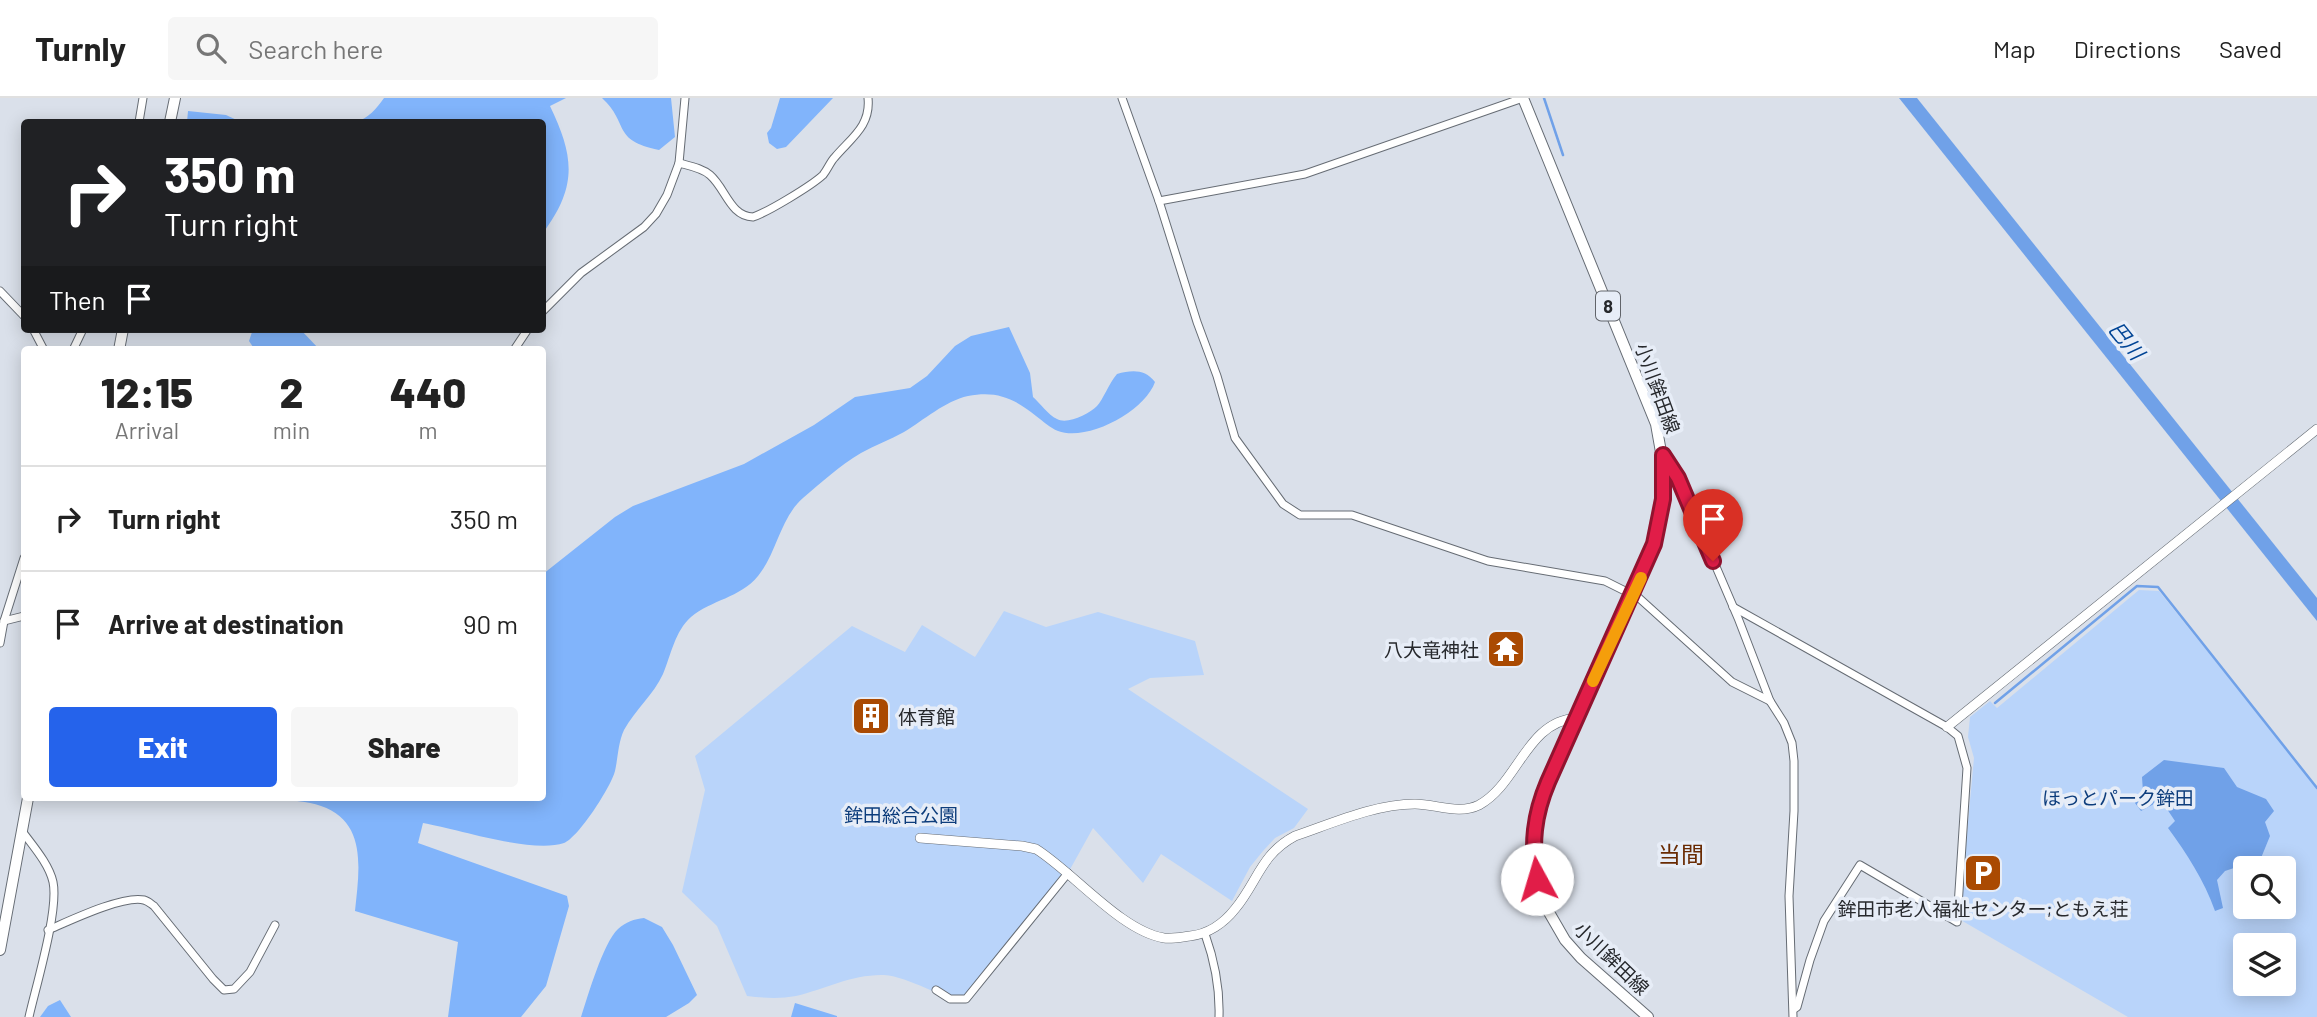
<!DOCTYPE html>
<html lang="en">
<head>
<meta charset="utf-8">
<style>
	:root { --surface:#fff; --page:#f6f6f6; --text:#222; --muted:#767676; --line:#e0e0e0; --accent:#2563eb }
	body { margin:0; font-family:Barlow,"Noto Sans JP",sans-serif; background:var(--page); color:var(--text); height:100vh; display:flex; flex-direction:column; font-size:26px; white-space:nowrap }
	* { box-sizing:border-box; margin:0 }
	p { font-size:23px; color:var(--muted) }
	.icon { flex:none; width:38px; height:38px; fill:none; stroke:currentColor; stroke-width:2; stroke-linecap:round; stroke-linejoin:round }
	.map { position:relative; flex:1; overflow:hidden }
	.drawer { position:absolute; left:21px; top:248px; width:525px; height:455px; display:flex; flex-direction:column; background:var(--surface); border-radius:7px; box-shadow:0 4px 18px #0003 }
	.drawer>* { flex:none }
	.top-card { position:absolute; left:21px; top:21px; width:525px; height:214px; border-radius:7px; box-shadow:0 4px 18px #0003; background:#202124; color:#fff; overflow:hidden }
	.tools { position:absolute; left:2233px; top:758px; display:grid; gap:14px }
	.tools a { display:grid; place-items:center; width:63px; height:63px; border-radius:7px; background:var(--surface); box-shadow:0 4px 18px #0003; font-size:35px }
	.pin { position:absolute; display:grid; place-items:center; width:60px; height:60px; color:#fff; margin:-72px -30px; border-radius:50% 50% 50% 0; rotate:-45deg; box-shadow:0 0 7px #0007 }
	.pin .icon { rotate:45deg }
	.me { position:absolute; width:77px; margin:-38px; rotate:354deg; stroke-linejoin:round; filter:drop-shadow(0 0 5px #0008) }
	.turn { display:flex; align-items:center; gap:24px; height:147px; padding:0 28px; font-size:32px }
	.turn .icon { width:91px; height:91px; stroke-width:2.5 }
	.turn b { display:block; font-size:49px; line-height:60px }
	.then { display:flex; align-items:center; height:66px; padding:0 28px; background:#0003; gap:14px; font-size:26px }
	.eta { display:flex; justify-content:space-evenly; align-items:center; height:119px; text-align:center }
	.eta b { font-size:42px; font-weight:800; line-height:49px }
	.cta { display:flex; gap:14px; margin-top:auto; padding:14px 28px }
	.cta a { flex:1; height:80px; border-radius:7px; background:var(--accent); color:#fff; font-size:28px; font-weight:800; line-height:80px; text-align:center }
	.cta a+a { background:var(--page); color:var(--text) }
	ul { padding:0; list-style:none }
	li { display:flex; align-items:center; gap:21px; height:105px; padding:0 28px; border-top:2px solid var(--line) }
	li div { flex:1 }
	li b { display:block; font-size:26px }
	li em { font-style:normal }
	header { display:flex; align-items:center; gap:42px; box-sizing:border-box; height:98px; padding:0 35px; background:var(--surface); border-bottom:2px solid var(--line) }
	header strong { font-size:33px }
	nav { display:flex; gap:38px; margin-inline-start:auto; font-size:24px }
	.search { width:490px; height:63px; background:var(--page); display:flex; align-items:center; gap:18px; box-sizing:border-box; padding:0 24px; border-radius:7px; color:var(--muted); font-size:26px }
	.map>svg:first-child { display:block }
</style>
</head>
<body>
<header>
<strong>Turnly</strong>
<div class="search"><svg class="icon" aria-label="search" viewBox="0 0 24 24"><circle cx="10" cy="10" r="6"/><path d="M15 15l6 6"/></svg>Search here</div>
<nav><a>Map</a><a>Directions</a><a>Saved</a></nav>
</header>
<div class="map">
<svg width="2317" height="919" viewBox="0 0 2317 919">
	<rect width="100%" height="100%" fill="#dae0ea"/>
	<g fill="#b9d4fa" fill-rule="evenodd">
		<path d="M2139,492L2159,493L2317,690V919H2128L1959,821L1974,660L1968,639L1970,619L1990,603L1997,610ZM2245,770H2284V808H2245ZM2245,847H2284V886H2245Z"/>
		<path d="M1004,513L1046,529L1098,514L1195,543L1204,577L1150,580L1128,591L1308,711L1294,730L1275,740L1263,753L1250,769L1232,803L1161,756L1143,785L1093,730L1068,775L966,901C944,903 911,879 884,877C853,876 825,891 796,898C780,901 763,900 747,898L717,828L682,794L705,692L695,658L852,528L905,554L922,527L975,559Z"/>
	</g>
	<g fill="#81b4fb">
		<path d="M384,0H566L550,8C574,58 578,88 543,135L542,24H355C368,21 377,10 384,0Z"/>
		<path d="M602,0H671L675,39L659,52C611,42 630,26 602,0Z"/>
		<path d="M780,0H833L786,49L777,51L769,45L767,35L771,30Z"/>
		<path d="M188,13L226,17L241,24H187Z"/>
		<path d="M1009,229L1030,275L1033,299C1040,305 1048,317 1057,321C1067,327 1089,316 1097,308C1103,302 1109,285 1117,276C1132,272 1145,271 1155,284C1145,313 1088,344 1058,333C1050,330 1043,323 1036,318C1015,301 997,292 968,298C945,303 924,322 904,334C890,342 875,347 861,355C839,368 822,384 803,400C780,420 777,455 758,478C740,500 711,502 691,519C675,533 671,557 663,576C654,596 635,612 624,632C618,645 618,660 615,673C611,689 578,740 564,745C532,756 458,731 423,725L418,745L567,798L569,808L546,888L521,919H448L458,844L355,813C359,773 368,724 321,708C307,703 291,703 277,700H542L543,476L615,419L633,408L744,366L814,327L855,299L910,290L927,278L955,248L971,238Z"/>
		<path d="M253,231H300L320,252H255L249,243Z"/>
		<path d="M644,820L662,829L673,847L697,897L689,905L666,919H581C588,898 603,845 618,831C626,824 634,821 644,820Z"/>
		<path d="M60,902L71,919H40L48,908Z"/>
		<path d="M795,905L837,918V919H791Z"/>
	</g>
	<g fill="#70a1e8">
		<path d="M1899,0H1917L2317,500V523Z"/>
		<path d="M2164,662L2224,670L2237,689L2266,701L2274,713L2265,724L2270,738L2261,760H2238L2234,770L2225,773L2217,782L2223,810L2215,813C2204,782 2187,756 2168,730L2175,723L2161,702L2141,713L2135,705L2143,694L2142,679Z"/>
	</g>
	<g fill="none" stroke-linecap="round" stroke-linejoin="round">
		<g stroke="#70a1e8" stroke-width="2.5">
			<path d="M1544,0L1563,57"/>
			<path d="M1995,605L2137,488L2158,489L2317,690"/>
		</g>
		<defs>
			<g id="minor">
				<path d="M1122,0L1159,103L1197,224L1217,278L1235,340L1283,406L1300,417H1352L1488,463L1605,483L1639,500L1732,584L1770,603"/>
				<path d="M139,24L143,0"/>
				<path d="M679,65C690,68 702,70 710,77C726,91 730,118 753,119C768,114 811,88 823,77C828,71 830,64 835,59C851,40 871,28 868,0"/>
				<path d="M1159,103L1305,76L1523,0"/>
				<path d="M0,193L24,218"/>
				<path d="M542,214L581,175L644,129L656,116L667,97L679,65L685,0"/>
				<path d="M33,231L44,252"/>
				<path d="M73,252L83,231"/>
				<path d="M514,252L528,231"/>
				<path d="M1664,357L1678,380L1738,520L1770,603L1784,625L1792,645L1794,663V713L1789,798L1793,919"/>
				<path d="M1733,509L1947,629L1958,638L1967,670L1957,824L1860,767L1824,823L1810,862L1797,909L1794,911"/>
				<path d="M4,523L24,518"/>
				<path d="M0,545L4,523L24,460"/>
				<path d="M22,733C33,748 49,766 53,784C59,812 36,888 29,919"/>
				<path d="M48,832C69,823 123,797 144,802C148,803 151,806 154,808L213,881L224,892L234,891L250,874L275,827"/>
				<path d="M1205,836C1215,864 1220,889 1219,919"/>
				<path d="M936,892L950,901H966L1068,775"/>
			</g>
			<g id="tertiary">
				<path d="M1947,629L2317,331"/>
				<path d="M920,740L1022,748L1036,751C1073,774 1121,833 1164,840C1172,841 1182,839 1190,838C1208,836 1224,825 1235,811C1258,783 1261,756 1295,738C1333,725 1375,706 1415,706C1436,706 1459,717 1479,707C1518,686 1526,624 1576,620"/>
			</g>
			<g id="primary">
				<path d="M1523,0L1656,326L1664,371L1661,422"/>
				<path d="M170,24L175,0"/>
				<path d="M119,252L123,231"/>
				<path d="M1603,561L1541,700L1534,729L1535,769L1543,804L1565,842L1581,860L1648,919"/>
				<path d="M0,852L28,700"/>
			</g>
		</defs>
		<use href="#minor" stroke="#666c74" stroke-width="9"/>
		<use href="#tertiary" stroke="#666c74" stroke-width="10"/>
		<use href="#primary" stroke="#666c74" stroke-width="12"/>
		<use href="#minor" stroke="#fff" stroke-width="7"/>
		<use href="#tertiary" stroke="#fff" stroke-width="9"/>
		<use href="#primary" stroke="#fff" stroke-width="10"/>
		<defs>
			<path id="primary-bridge" d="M1603,561L1646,468L1661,422"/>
		</defs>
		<use href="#primary-bridge" stroke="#666c74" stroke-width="12" stroke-linecap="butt"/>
		<use href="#primary-bridge" stroke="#fff" stroke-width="10"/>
	</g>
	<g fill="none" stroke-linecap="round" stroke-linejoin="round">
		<defs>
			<path id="route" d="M1537,781C1531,746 1534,717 1548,684L1654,446L1663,401V357L1678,380L1713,463"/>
		</defs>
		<use href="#route" stroke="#92132f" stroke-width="18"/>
		<use href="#route" stroke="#e11d48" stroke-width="12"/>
		<path stroke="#f59e0b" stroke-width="12" d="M1593,583L1641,480"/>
	</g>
	<defs>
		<symbol id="temple-square" viewBox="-11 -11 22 22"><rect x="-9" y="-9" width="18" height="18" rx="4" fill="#aa4a02" stroke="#e7edf7"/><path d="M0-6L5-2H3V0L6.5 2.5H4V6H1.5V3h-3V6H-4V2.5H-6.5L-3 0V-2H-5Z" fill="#fff"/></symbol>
		<symbol id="building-square" viewBox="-11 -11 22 22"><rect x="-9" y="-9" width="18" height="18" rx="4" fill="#aa4a02" stroke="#e7edf7"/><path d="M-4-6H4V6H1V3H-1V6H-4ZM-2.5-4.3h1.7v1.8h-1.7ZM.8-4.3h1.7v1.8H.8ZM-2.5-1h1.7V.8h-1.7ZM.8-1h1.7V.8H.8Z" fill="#fff"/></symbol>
		<symbol id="parking-square" viewBox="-11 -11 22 22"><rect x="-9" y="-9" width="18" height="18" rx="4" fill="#aa4a02" stroke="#e7edf7"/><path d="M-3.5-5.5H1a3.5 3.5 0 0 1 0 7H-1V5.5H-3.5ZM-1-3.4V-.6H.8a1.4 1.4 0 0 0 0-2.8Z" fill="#fff"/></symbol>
	</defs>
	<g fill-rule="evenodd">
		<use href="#temple-square" x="1484" y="529" width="44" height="44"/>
		<use href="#building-square" x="849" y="596" width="44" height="44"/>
		<use href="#parking-square" x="1961" y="753" width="44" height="44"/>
	</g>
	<g text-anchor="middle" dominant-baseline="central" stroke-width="7" stroke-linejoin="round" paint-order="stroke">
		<rect fill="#e7edf7" stroke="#61646a" stroke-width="2" x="1596" y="193.5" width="24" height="29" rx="5"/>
		<g font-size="18" font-weight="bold" fill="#27292d">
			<text x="1608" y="208">8</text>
		</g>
		<g font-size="19" fill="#27292d" stroke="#e7edf7">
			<text transform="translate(1658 290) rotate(70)">小川鉾田線</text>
			<text transform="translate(1612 860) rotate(44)">小川鉾田線</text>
		</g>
		<g font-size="19" fill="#27292d" stroke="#e7edf7" text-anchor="end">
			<text x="1479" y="551">八大竜神社</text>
			<text x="898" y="618" text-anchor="start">体育館</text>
			<text x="1983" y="810" text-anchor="middle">鉾田市老人福祉センター;ともえ荘</text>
		</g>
		<g font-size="19" fill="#0d3d7c" stroke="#e7edf7">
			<text x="2118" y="699">ほっとパーク鉾田</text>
			<text x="901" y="716">鉾田総合公園</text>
		</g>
		<g font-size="21" font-style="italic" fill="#004495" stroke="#e7edf7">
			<text transform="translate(2127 242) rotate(51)">巴川</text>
		</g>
		<g font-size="23" fill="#692b03" stroke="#e7edf7">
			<text x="1681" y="756">当間</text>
		</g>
	</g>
</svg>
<div class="tools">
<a><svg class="icon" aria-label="search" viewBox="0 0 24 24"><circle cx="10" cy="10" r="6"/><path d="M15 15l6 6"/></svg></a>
<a><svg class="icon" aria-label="layers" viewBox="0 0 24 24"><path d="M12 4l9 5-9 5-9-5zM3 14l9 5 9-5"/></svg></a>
</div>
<div class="pin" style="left:1713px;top:463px;background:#d93025"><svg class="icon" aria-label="arrive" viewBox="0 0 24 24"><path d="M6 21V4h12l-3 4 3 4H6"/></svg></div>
<svg class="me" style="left:1537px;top:781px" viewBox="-20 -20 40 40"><circle r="19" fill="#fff"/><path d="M0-13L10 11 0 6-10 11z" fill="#e11d48"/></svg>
<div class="top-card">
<div class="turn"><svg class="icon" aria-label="right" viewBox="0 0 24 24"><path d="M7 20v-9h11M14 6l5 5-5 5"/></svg><div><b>350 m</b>Turn right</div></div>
<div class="then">Then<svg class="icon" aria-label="arrive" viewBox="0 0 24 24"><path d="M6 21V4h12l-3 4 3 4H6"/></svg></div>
</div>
<section class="drawer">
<div class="eta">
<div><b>12:15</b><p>Arrival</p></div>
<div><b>2</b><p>min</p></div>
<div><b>440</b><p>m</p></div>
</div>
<ul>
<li><svg class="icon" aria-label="right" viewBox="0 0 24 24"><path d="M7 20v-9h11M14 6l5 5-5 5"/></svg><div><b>Turn right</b></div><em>350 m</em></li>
<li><svg class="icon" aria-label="arrive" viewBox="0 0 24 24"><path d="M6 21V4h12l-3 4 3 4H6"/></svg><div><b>Arrive at destination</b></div><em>90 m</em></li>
</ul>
<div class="cta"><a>Exit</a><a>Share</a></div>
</section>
</div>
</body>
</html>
